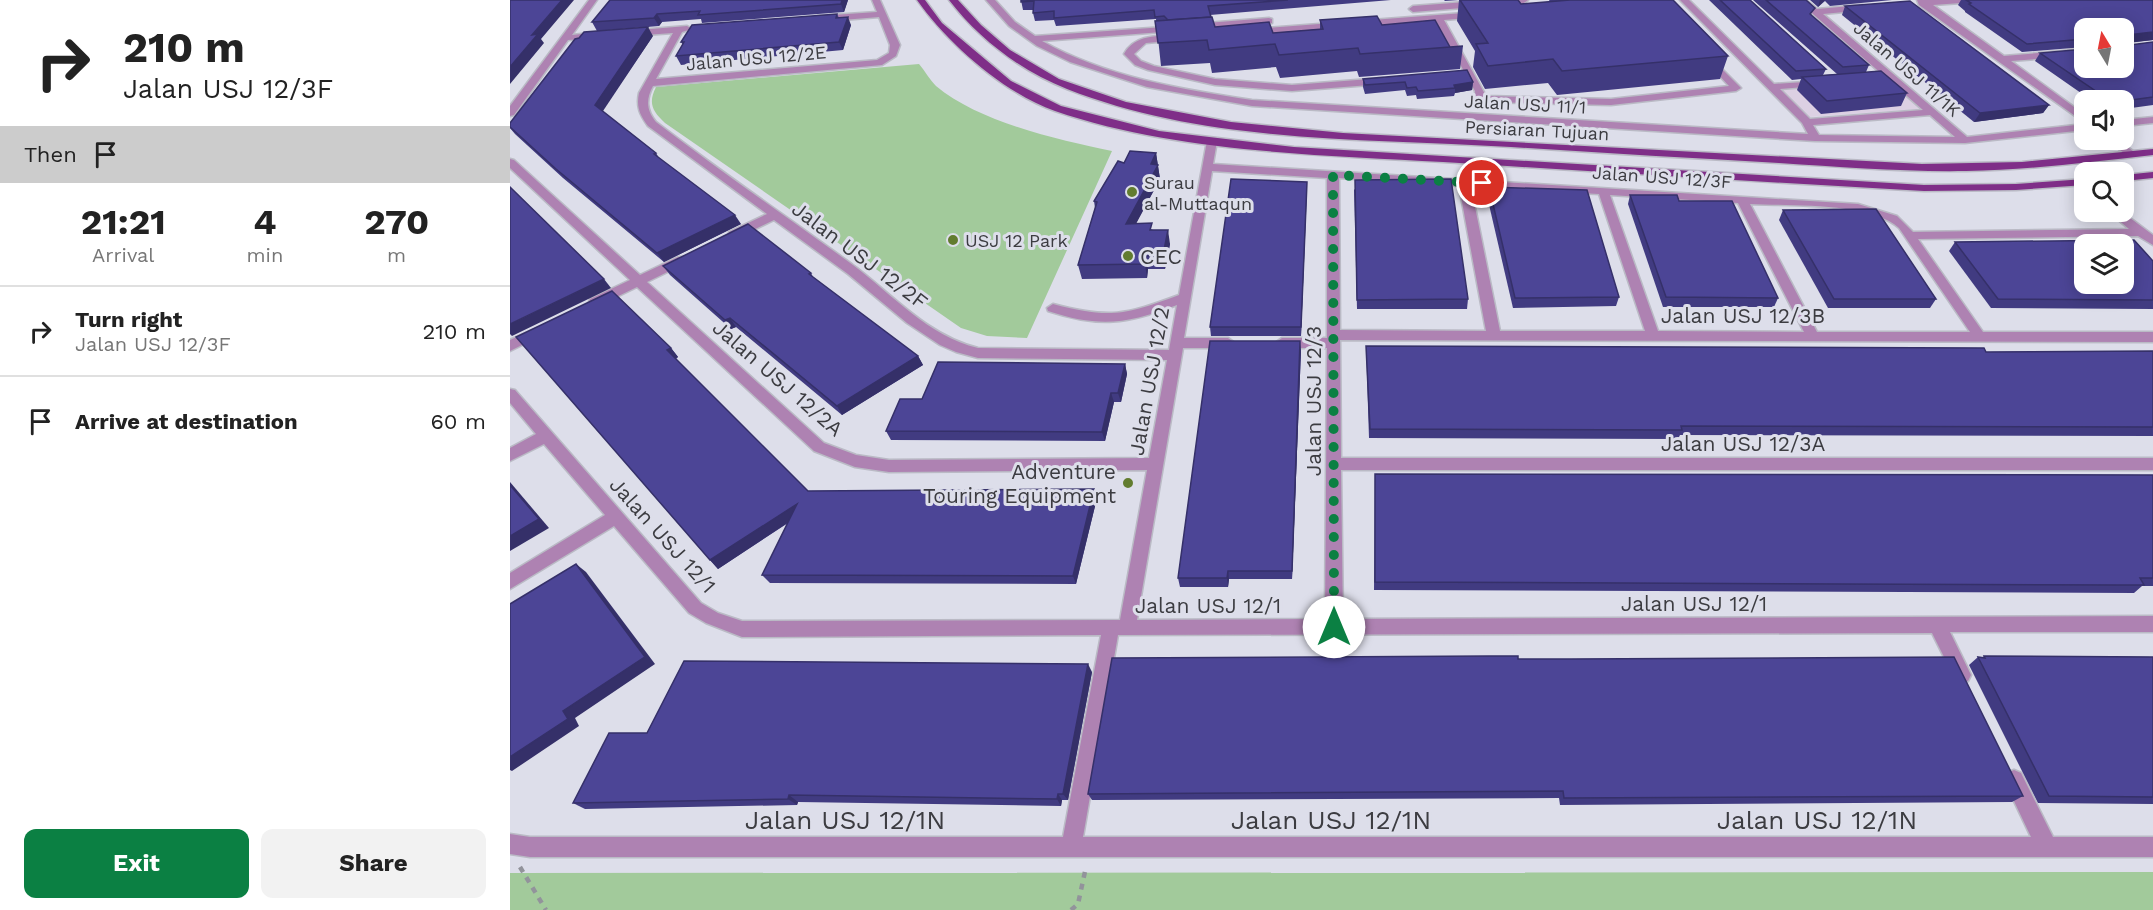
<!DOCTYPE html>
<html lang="en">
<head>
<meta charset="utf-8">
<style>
	:root { --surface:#fff; --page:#f2f2f2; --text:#222; --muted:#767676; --line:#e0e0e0; --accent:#0b8043 }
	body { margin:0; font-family:"Work Sans",sans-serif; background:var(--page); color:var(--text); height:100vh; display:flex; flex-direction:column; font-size:22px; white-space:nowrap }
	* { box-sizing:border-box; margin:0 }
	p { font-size:20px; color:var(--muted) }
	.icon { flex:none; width:33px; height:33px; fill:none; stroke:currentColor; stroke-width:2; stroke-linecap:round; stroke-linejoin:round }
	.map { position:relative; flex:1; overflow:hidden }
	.side { display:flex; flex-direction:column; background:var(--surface); width:510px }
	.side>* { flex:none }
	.banner { background:#fff; color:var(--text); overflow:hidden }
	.needle { width:39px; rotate:350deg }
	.controls { position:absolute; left:1564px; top:18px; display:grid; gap:12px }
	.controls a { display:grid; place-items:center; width:60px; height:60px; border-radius:12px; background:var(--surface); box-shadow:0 3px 15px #0003; font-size:30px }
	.pin { position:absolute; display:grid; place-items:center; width:51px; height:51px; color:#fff; margin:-26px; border:3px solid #fff; border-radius:50%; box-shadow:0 2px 6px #0007 }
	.me { position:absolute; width:66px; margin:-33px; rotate:0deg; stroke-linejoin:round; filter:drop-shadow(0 0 4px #0008) }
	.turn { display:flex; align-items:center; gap:21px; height:126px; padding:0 24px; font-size:27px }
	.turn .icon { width:78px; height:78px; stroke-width:2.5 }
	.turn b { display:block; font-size:42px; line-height:51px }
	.then { display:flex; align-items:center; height:57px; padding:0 24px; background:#0003; gap:12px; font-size:22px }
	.eta { display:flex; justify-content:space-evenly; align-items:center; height:102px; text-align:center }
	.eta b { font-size:36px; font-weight:700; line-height:42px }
	.primary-button { display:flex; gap:12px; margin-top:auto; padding:12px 24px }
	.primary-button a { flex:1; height:69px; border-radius:12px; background:var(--accent); color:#fff; font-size:24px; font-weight:700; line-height:69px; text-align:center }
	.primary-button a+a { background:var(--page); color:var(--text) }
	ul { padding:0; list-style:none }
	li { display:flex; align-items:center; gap:18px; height:90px; padding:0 24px; border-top:2px solid var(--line) }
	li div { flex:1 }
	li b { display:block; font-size:22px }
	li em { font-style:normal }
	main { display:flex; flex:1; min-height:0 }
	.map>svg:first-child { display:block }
</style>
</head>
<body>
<main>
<section class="side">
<div class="banner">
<div class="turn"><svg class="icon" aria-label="right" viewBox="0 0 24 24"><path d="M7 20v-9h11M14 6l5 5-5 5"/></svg><div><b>210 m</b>Jalan USJ 12/3F</div></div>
<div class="then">Then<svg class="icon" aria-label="arrive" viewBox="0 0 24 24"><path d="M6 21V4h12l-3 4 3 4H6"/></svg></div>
</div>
<div class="eta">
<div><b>21:21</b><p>Arrival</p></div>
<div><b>4</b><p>min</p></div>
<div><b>270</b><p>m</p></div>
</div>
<ul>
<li><svg class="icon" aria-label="right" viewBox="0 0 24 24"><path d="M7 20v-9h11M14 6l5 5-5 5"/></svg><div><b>Turn right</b><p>Jalan USJ 12/3F</p></div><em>210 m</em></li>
<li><svg class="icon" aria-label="arrive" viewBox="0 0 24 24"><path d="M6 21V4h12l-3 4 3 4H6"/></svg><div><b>Arrive at destination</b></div><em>60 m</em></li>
</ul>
<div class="primary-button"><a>Exit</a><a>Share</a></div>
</section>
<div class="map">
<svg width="1643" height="910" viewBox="0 0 1643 910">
	<rect width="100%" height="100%" fill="#dddeea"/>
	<path fill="#dcd0e3" d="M1375,79L1410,109L1299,117L1270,89Z"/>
	<g fill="#a2ca9b">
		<path d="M409,64C415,71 420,80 426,86C469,122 548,140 602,151L517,338L477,336L451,328L155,123C142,111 138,103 146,87Z"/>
		<path d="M1643,872V910H0V873Z"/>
	</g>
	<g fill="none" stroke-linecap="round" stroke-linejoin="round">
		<defs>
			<g id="minor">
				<path d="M79,0H87L62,35L90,32L95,35L90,38L58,40L4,115L0,116V106Z"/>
				<path d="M362,0H370L390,45L386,56L372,65L143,86C136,99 136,110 146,122C210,171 277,217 343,265C383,295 418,336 468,348L659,350L667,305C617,324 590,328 538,311L537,308L543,304C600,319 615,315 669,295L697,141L702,138L707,141L703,164L1348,204L1387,216L1403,232L1619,229L1599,212H1612L1643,235V245L1628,236L1408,239L1473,332H1643V342L830,340L831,458H1643V470H831L833,619L1643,616V632H1440L1461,675L1458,681L1452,683L1446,681L1422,633L608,635L573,837H1521L1494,780L1497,773L1504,770L1511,773L1543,837H1643V857H20L0,854V834L20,837H553L591,635L232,637L196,623L179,613L104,526L0,589V573L95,515L34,444L0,461V448L26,434L0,403V389L5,390L191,603L208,613L232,621L610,620L637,470L379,472L345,467L304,451L127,287L90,305H80L79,302L80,299L120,280L0,168V159L4,160L130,275L168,257H176V263L137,282L314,443L346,455L379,460L639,458L657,360L468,358L446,352L430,345L397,323L338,274L264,220L227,238H219V232L257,214L138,126C130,115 126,107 129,93L163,33L120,36L115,33L117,31L177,26L182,29L172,32L146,79L367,60L379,53L380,45L369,17L308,22L304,19L308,16L367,12ZM702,171L817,178V338H772L765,343L772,348H817L815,619L627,620L673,348H718L725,343L718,338H674ZM829,178L949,186L976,331L830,330ZM961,187L1089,194L1135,331H990ZM1100,195L1228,203L1294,332L1148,331ZM1240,204C1278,206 1361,202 1389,228L1460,332H1307Z"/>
				<path d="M476,0H485L505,22L525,36L655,27L657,29L652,32L532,41C596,77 670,89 742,100L1298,134L1292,123L1170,0H1179L1264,84L1310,81V85L1307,86L1270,89L1300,119L1413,110L1287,0H1296L1307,9L1352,5L1355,6V10L1313,14L1457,137L1575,124V130L1455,143L1305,141L742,106L637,87L560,62L527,46L499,26ZM1420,115L1445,137L1309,135L1303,125Z"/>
				<path d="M982,0H1018L1014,3L903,12L899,9L903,6Z"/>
				<path d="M1407,0H1455L1451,3L1423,5L1494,56L1575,49V55L1501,61L1575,115V123L1409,5Z"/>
				<path d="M967,12L970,13V17L934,20L976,96L1101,99L1219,86L1193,58L1198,55L1231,88L1226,91L1101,105L977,102L975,108L971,109L966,106L965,91L926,21L742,35L737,32L742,29Z"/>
				<path d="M759,18L762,19V23L684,30L680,27L684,24Z"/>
				<path d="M668,35L671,36V40L636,43L624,54L631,61L644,66L705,79L782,85L873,78L878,81L873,84L782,91L705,85L638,70L625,65L614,54C625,34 648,36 668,35Z"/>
				<path d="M1643,117V123L1614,126V120Z"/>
				<path d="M1597,140H1608L1627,154L1622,157L1618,156Z"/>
				<path d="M27,328L34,332L32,335L0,351V340Z"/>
			</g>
			<g id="major">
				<path d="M407,0H415L432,23L501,81L551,106L649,131L784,147L1414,185L1506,184L1575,179V185L1506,190L1414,191C1254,182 1093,172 933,162C808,155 664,152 545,111C494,93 438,44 407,0Z"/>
				<path d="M439,0H448L471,25L500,50L549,79L616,102L721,122L833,133L1412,164L1512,162L1643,149V155C1581,162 1519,170 1456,171C1394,172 1332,167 1269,163C1180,158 1090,153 1001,147C854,138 697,144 557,89C511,71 469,39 439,0Z"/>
				<path d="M1643,172V178L1614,181V175Z"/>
			</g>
		</defs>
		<use href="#minor" stroke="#babac5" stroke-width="3"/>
		<use href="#major" stroke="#babac5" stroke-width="3"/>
		<g stroke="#92939b" stroke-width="4.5" stroke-dasharray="6 6" stroke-linecap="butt">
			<path d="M10,867L36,910"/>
			<path d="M561,910L568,904L576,867"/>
		</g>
		<use href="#minor" fill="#ae82b2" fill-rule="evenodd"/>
		<use href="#major" fill="#7f2e88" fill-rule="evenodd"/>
	</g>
	<g fill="#413b81">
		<path d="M100,0H338L334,12L192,23L191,19L152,22L149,26L87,31L82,22Z"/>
		<path d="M511,0H881L700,15L705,27L763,33L810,29V20L872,25L940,47L953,46L950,69L849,77L847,71L770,78L766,67L702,73L700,63L651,66L646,19L546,26L544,20L525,21L523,13V10H513Z"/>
		<path d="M934,0H1008L1011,4L1040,2L1039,0H1163L1218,56L1210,79L1047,95L1038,83L975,89L963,67L965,51L947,21L949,0L935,1Z"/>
		<path d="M1199,0H1240L1316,69L1313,75L1327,74L1243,0H1296L1302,16L1359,65L1356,72L1397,93L1391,106L1311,114L1287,90L1291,79L1282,80Z"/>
		<path d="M1300,0H1382L1320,6L1315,1L1308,7Z"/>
		<path d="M1451,0H1643V41V40L1618,43L1620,45L1643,42V105L1614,109V100H1581L1525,61L1530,53L1614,68L1575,28V47L1512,52L1455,12V11L1448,5Z"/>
		<path d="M1335,6L1539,105L1533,113L1464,122L1332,15Z"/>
		<path d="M327,14L329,18L341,25L333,50L171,65L166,56L173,45L171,42Z"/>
		<path d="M143,36L92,111L146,153L149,158L231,224L154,262L53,178L5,134L0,128V123Z"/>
		<path d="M853,79L963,82L962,90L945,93L944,96L907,99L906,95L897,96L895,90L855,94L853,87Z"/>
		<path d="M646,153L650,179L626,223L643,230L660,244L655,269H638L637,278L572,279L568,265L585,208L584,201L614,163Z"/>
		<path d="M797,182L791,336H701L700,327Z"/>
		<path d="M979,187L1109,297L1106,306L1003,308L977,196Z"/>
		<path d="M844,189L958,299L957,309H847Z"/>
		<path d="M1120,195L1169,201L1268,298L1264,307H1153L1118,204Z"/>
		<path d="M1273,210L1426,299L1420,308H1318L1269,220Z"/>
		<path d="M1445,242L1643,261V309L1481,308L1439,251Z"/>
		<path d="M153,266L301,273L303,277L408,356L413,365L332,415L226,327L221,329L160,275Z"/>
		<path d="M856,346L1476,352L1643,351V436L1170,435L1168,439L859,438Z"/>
		<path d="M161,348L168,357L166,359L298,491L587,498L566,584L260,583L252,575L278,523L208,569L200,560Z"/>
		<path d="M791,350L782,579H719L718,587H670L668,578Z"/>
		<path d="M615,364L617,374L611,402H604L595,441L381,440L376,431L412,399Z"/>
		<path d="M865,474L1643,475V586H1632L1624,593L864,590Z"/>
		<path d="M1474,656L1643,657V804L1528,803L1459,665L1468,657L1472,658Z"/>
		<path d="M1008,659L1513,796L1502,802L1050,805L1049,798L582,800L578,794Z"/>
		<path d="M582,672L558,800H552L551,806L288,802L287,805L75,809L63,803L137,733Z"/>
	</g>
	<g fill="#353069">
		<path d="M52,0H64L31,39L34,43L0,84V67L22,35Z"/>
		<path d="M332,0H338L334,12L331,4Z"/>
		<path d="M1310,0H1315L1308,7Z"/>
		<path d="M147,14L152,22L149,26L144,18Z"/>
		<path d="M338,17L341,25L333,50L329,42Z"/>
		<path d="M138,27L143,36L91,114L85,105Z"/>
		<path d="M1643,32V40L1614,43L1618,35Z"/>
		<path d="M963,82L962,90L945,93V88L944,85Z"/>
		<path d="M1539,105L1533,113L1464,122L1470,113Z"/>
		<path d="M646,153L650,179L619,237L616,224Z"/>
		<path d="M797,182V191L791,336V327Z"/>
		<path d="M225,215L231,224L154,262L147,253Z"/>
		<path d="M658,230L660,244L655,269L653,255Z"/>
		<path d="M636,256L638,269L637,278L635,264Z"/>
		<path d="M94,279L101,288L2,336L0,334V324Z"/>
		<path d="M220,318L226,327L221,329L215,320Z"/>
		<path d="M790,341L791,350L782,579V571Z"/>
		<path d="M161,348L168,357L164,359L157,350Z"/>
		<path d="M408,356L413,365L332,415L327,406Z"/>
		<path d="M615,364L617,374L611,402L608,393Z"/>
		<path d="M601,393L604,402L595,441L592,432Z"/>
		<path d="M0,482L39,528L0,551Z"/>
		<path d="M584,489L587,498L566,584L563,576Z"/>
		<path d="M287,504L294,512L208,569L200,560Z"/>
		<path d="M66,564L76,572L145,664L65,718L69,726L2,771L0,770V757L53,711Z"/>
		<path d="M718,571L719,579L718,587L717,578Z"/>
		<path d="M578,664L582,672L558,800L553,794Z"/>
		<path d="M548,794L552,800L551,806L547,799Z"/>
		<path d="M279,795L288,802L287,805L278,799Z"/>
	</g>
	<g fill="#4c4596" stroke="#353069" stroke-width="1.5" fill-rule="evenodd">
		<path d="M0,0H52L22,35L28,34L0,67Z"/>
		<path d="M100,0H332L331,4L188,15L190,11L147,14L144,18L82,22Z"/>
		<path d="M511,0H778L698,6L701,17L657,20V19L654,16L645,17L644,10L544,18V11L523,13L524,1L511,2Z"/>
		<path d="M950,0H1008L1011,4L1060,0H1163L1218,56L1052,71L1043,59L978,66L966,44L978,43Z"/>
		<path d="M1210,0H1240L1316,69L1286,71Z"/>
		<path d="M1256,0H1296L1305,8L1300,14L1359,65L1333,67Z"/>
		<path d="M1456,0H1643V32L1618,35V42L1620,45L1643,42V97L1614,101L1599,100L1530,53L1575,49V68H1614V28H1575V39L1517,44L1459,4L1461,3Z"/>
		<path d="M1400,1L1539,105L1470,113L1335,6Z"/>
		<path d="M327,14L326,18L338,17L329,42L166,56L174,42H171L182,25Z"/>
		<path d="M867,16L872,25L925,20L940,47L953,46L850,54L848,48L769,55L765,44L699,50L697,40L648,43L645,21L702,17L705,27L759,22L763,33L813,29L810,20Z"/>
		<path d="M138,27L85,105L146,153L144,154L225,215L147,253L46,169L0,127V123L65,39L69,38L74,32Z"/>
		<path d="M957,70L963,82L944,85L945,88L908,91L906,87L897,88L895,82L855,85L853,79Z"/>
		<path d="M1371,71L1397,93L1317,101L1292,77Z"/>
		<path d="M620,151L646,153L641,164L648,165L616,224L642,223L640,230H658L653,255L636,256L635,264L568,265L587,202L584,201L608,161L614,163Z"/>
		<path d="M721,179L797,182L791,327H700Z"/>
		<path d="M941,179L958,299L847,300L845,180Z"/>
		<path d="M0,187L94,279L0,324Z"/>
		<path d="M979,187L1077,190L1109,297L1005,298Z"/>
		<path d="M1120,195H1167L1169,201H1222L1268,298L1156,297Z"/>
		<path d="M1366,209L1426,299H1324L1273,210Z"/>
		<path d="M238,224L301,273L299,274L408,356L327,406L220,318L215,320L153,266Z"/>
		<path d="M1624,240L1643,261V300L1488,299L1445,242ZM1575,244H1614V284H1575Z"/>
		<path d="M102,291L161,348L157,350L298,491L584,489L563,576L252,575L287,504L200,560L6,337Z"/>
		<path d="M700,341H790L782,571H718L717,578H668Z"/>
		<path d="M856,346L1474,348L1476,352L1643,351V427L1171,426L1172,430L860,429Z"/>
		<path d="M428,362L615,364L608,393H601L592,432L376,431L390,399H412Z"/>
		<path d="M865,474L1643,475V578H1630L1634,585H1607L865,582Z"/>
		<path d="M0,485L29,519L0,536Z"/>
		<path d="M66,564L135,657L53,711L58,719L0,757V604Z"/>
		<path d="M979,656H1008V659H1061L1444,657L1513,796L1054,798L1053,791L578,794L602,658Z"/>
		<path d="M1474,656L1643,657V797L1539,796L1468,657L1475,658Z"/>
		<path d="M174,661L578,664L553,794H548L547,799L279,795L278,799L63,803L99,733H137Z"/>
	</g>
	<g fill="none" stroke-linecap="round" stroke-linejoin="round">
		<path stroke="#0b8043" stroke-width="10" stroke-dasharray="0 18" d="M824,627L823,175L972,183"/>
	</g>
	<g fill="#627c2f" stroke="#dddeea" stroke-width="2">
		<circle cx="622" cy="192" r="6"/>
		<circle cx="443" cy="240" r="6"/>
		<circle cx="618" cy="256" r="6"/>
		<circle cx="618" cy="483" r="6"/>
	</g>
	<g text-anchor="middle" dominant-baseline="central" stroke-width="6" stroke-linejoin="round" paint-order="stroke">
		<g font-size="18" fill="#3c3c41" stroke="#dddeea">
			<text transform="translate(246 58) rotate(-5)">Jalan USJ 12/2E</text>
			<text transform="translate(1397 69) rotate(41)">Jalan USJ 11/1K</text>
			<text transform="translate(1015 104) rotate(3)">Jalan USJ 11/1</text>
			<text transform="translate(1027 130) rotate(3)">Persiaran Tujuan</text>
			<text transform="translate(1152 177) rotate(4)">Jalan USJ 12/3F</text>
		</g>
		<g font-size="18" fill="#3c3c41" stroke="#dddeea" text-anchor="start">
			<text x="634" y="182">Surau<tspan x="634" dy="21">al-Muttaqun</tspan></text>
			<text x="455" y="240">USJ 12 Park</text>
		</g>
		<g font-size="21" fill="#3c3c41" stroke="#dddeea">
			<text transform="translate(350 255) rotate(37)">Jalan USJ 12/2F</text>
			<text x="1233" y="315">Jalan USJ 12/3B</text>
			<text transform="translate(268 378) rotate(41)">Jalan USJ 12/2A</text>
			<text transform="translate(639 381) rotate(-80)">Jalan USJ 12/2</text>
			<text transform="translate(803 401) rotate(-90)">Jalan USJ 12/3</text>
			<text x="1233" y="443">Jalan USJ 12/3A</text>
			<text transform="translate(153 535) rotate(48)">Jalan USJ 12/1</text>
			<text x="1184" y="603">Jalan USJ 12/1</text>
			<text x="698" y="605">Jalan USJ 12/1</text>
		</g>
		<g font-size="21" fill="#3c3c41" stroke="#dddeea" text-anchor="start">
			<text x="630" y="256">CEC</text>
			<text x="606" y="471" text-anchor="end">Adventure<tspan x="606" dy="24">Touring Equipment</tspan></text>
		</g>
		<g font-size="26" fill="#3c3c41" stroke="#dddeea">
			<text x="335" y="820">Jalan USJ 12/1N</text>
			<text x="821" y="820">Jalan USJ 12/1N</text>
			<text x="1307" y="820">Jalan USJ 12/1N</text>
		</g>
	</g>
</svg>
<div class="controls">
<a><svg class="needle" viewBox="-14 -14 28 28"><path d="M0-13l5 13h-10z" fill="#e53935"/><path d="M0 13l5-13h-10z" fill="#767676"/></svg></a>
<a><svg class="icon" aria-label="sound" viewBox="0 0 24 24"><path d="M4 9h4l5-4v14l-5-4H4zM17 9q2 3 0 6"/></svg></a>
<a><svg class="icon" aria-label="search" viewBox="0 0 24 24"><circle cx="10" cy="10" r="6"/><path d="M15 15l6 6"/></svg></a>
<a><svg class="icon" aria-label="layers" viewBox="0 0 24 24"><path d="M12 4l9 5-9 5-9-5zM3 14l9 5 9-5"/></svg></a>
</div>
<div class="pin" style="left:972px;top:183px;background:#d93025"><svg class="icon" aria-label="arrive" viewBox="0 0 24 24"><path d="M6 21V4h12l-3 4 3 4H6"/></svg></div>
<svg class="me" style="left:824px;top:627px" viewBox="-20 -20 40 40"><circle r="19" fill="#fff"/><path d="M0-13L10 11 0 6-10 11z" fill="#0b8043"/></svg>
</div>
</main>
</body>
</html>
